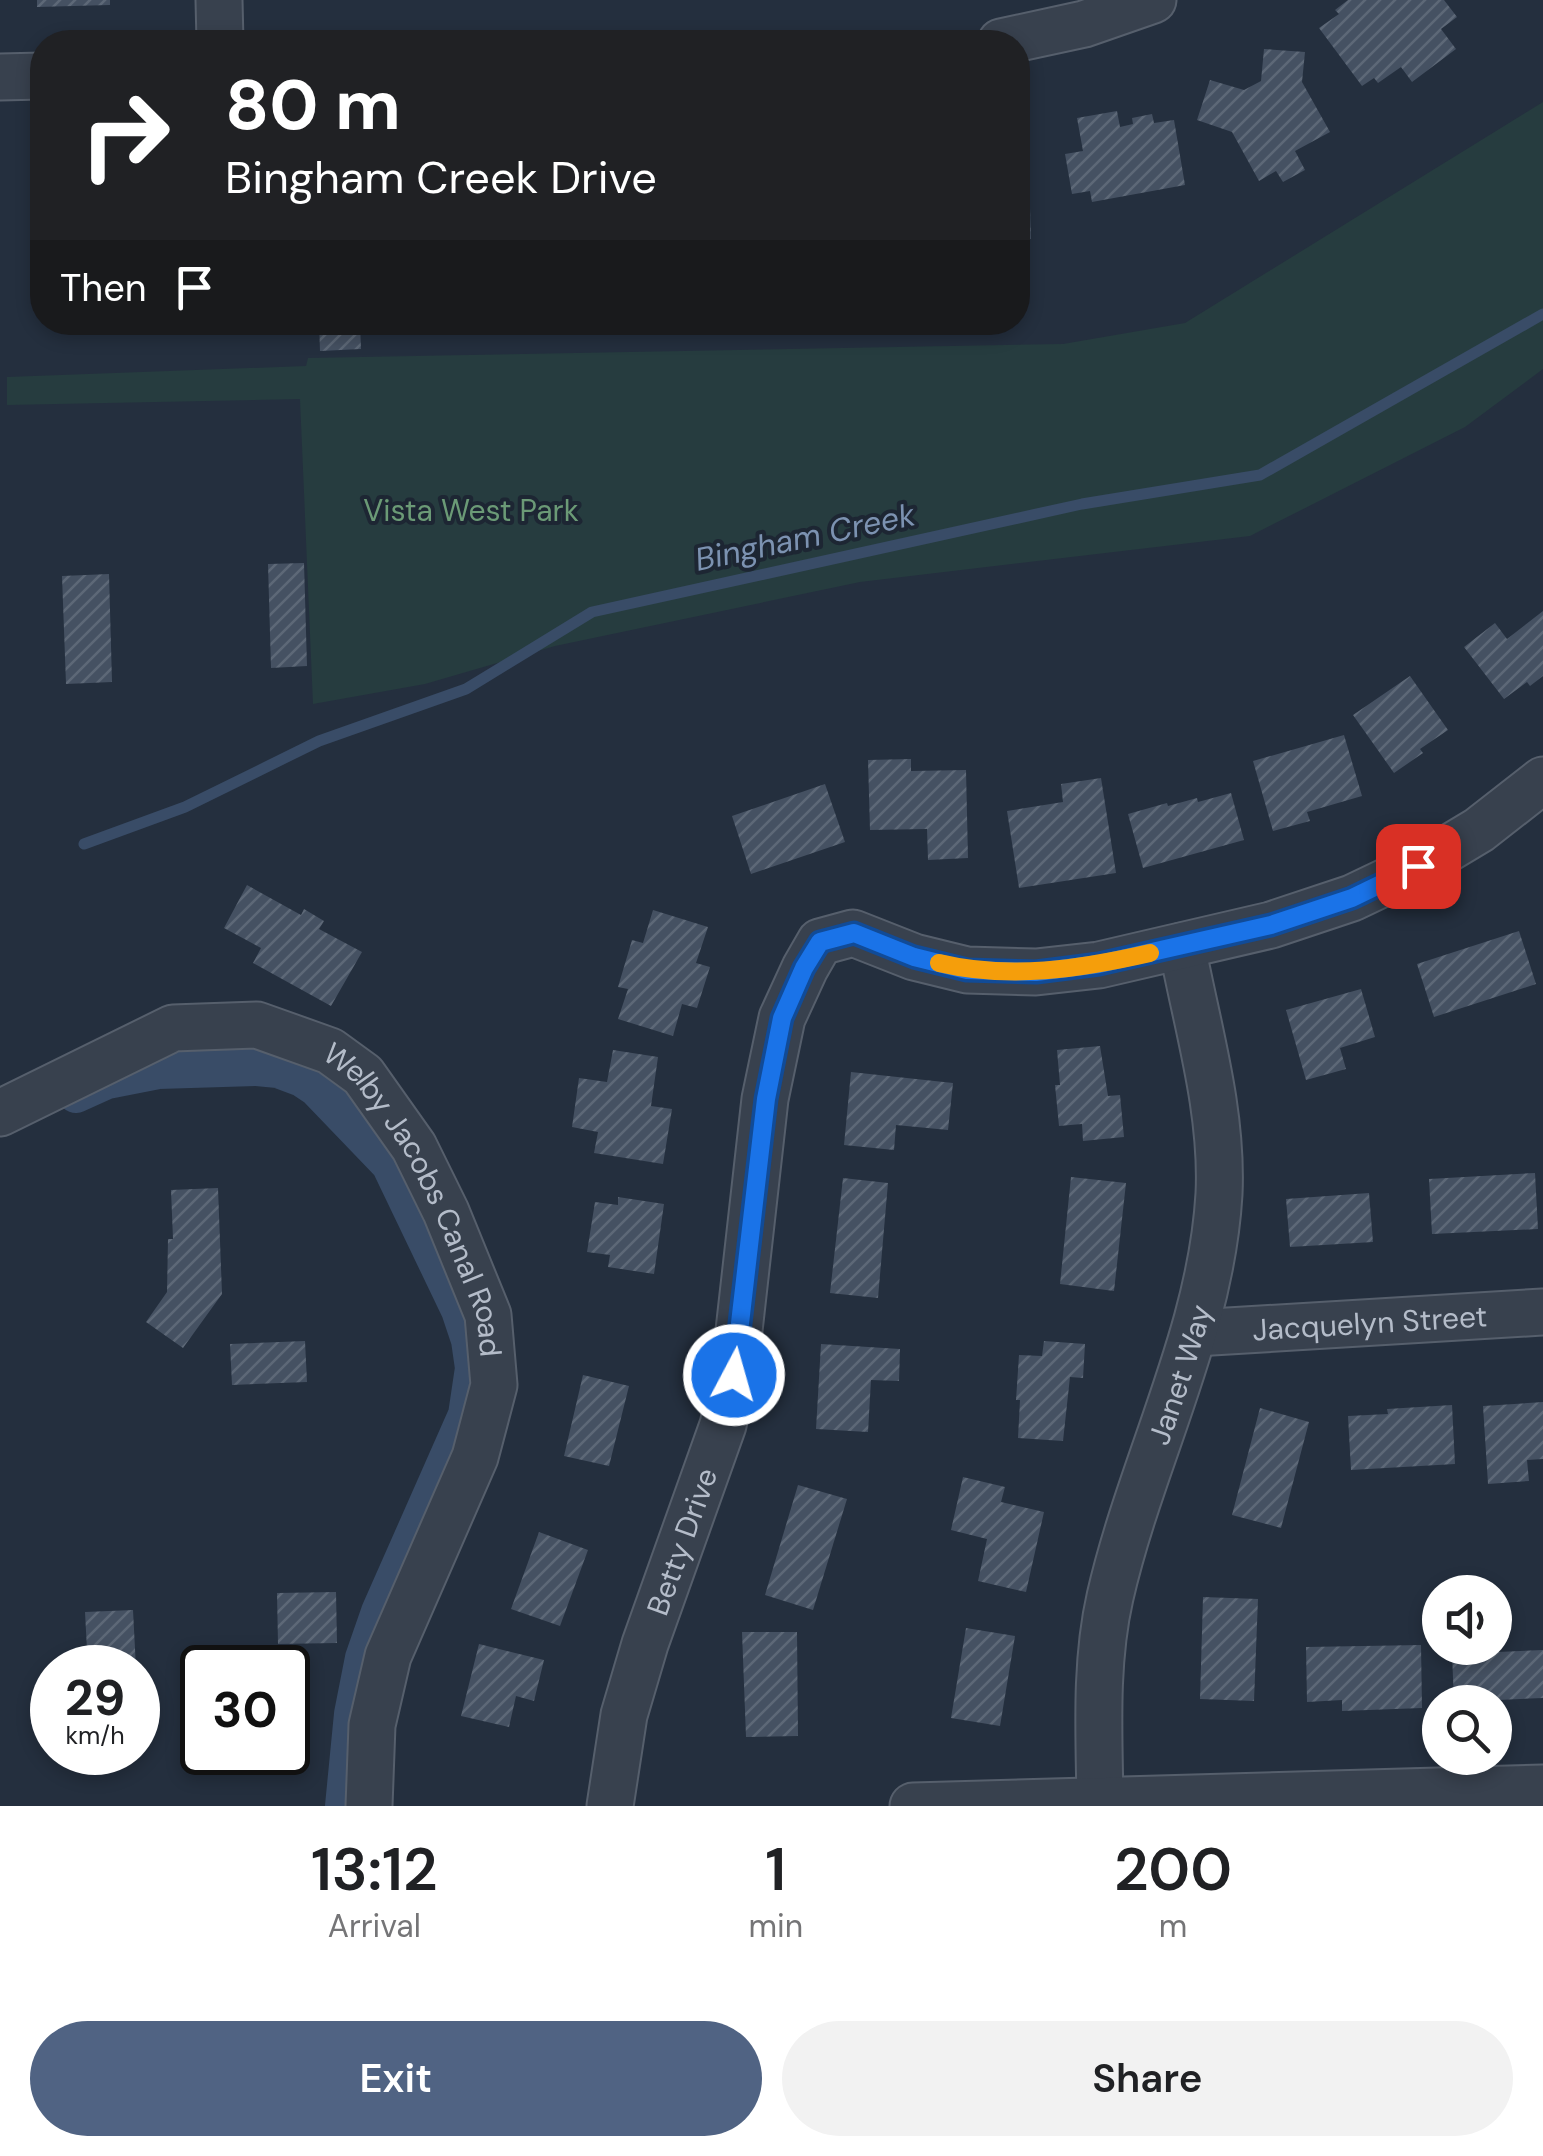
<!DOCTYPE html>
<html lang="en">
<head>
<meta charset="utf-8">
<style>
	:root { --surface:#fff; --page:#f2f2f2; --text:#202124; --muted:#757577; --accent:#506383 }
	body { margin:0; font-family:"DM Sans",sans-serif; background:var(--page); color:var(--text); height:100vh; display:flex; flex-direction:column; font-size:38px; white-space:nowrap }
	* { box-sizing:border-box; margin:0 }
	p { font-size:32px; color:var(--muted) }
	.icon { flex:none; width:55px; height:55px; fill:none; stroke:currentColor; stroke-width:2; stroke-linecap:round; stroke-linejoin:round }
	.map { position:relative; height:1806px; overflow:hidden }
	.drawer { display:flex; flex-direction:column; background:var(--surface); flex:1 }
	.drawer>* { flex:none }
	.guide { position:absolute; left:30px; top:30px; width:1000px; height:305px; border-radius:40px; box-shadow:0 5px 15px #0003; background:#202124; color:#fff; overflow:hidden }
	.controls { position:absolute; left:1422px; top:1575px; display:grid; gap:20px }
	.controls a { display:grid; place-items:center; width:90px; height:90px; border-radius:50%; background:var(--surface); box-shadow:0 5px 15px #0003; font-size:50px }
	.speed { position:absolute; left:30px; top:1645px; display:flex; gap:20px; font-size:50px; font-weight:700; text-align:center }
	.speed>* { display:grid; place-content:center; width:130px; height:130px; border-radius:50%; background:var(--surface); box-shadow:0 5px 15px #0003; line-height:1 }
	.speed small { font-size:25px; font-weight:400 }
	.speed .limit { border:5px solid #111; border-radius:15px; background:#fff; color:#111 }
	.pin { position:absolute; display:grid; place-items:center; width:85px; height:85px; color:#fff; margin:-42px; border-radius:20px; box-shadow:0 5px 15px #0006 }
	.me { position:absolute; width:110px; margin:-55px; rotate:6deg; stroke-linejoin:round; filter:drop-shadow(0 0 8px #0008) }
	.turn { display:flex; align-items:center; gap:35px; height:210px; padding:0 30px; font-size:45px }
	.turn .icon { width:130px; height:130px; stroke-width:2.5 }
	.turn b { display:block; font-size:70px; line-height:85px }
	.then { display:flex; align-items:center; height:95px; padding:0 30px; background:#0003; gap:20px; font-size:38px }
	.eta { display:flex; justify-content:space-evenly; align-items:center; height:170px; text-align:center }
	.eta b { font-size:60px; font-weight:600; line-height:70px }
	.primary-button { display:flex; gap:20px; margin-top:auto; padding:20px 30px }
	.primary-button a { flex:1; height:115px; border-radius:60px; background:var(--accent); color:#fff; font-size:40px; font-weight:600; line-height:115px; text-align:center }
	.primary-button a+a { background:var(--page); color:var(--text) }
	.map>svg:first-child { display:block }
</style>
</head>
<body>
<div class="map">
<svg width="1543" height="1806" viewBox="0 0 1543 1806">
	<defs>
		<pattern id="building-hatch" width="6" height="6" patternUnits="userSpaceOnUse" patternTransform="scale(2.5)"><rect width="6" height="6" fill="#455162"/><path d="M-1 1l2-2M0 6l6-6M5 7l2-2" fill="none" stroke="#5d6877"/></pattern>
	</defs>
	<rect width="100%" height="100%" fill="#242f3e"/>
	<path fill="#263c3f" d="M1543,102V369L1465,427L1250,536L860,582L555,646L425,684L313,704L300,399L7,405V377L306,366L308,358L1063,344L1185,323Z"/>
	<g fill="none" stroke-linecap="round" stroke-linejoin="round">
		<path stroke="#394c67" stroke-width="11" d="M84,844L185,807L319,741L466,689L592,612L1082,504L1260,475L1543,314"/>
		<path stroke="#394c67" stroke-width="38" d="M76,1094L107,1080L158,1070L257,1067L278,1069L302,1078L317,1088L390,1164L460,1310L470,1340L474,1368L467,1415L380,1612L364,1658L353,1714L344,1806"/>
	</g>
	<g fill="url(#building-hatch)">
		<path d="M37,0H110V5L37,7Z"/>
		<path d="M1348,0H1444L1457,17L1441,29L1456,49L1412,82L1401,67L1378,83L1374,78L1362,86L1319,28L1339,14L1335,10Z"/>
		<path d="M1264,49L1305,52L1302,82L1330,132L1295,151L1305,170L1283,182L1276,171L1259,181L1232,132L1197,120L1210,80L1244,90L1261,81Z"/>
		<path d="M1117,111L1120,127L1133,124L1132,118L1152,114L1154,123L1174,120L1185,185L1092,202L1090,191L1072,194L1065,154L1083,151L1077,118Z"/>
		<path d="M1028,149L1031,239L1018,240V150Z"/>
		<path d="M319,322H360L361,349L320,351Z"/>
		<path d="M304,563L307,666L271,668L268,564Z"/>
		<path d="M109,574L112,682L66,684L62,576Z"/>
		<path d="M1543,611V676L1530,686L1527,682L1504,699L1464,647L1495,623L1507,639Z"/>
		<path d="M1410,676L1448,730L1420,749L1423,753L1394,773L1353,715Z"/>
		<path d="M1344,735L1362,796L1307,812L1310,821L1273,831L1253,761Z"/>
		<path d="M911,759V771L966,770L968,858L928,860L927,829L870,830L868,760Z"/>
		<path d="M1101,778L1116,873L1019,888L1007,811L1063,802L1061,784Z"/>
		<path d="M825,784L845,842L751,874L732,816Z"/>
		<path d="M1231,793L1244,840L1143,868L1128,814L1167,803L1168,806L1197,798L1198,802Z"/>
		<path d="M247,885L301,915L304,909L324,921L319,929L362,952L331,1006L253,963L261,948L224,928Z"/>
		<path d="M653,910L708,927L696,963L710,967L697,1008L682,1004L673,1036L618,1019L628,989L618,987L632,940L643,943Z"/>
		<path d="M1519,931L1536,984L1434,1017L1417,964Z"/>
		<path d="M1361,989L1375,1037L1340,1048L1346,1069L1306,1080L1286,1010Z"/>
		<path d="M1100,1046L1108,1096L1120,1095L1124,1137L1083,1141L1082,1124L1059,1126L1055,1085H1060L1057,1050Z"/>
		<path d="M613,1050L658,1057L651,1106L672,1109L663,1164L594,1153L598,1132L572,1127L579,1078L607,1082Z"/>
		<path d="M851,1072L953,1083L948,1130L896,1125L894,1150L844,1145Z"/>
		<path d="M1535,1173L1538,1229L1432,1234L1429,1179Z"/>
		<path d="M1071,1177L1126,1183L1114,1291L1060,1284Z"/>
		<path d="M843,1178L888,1183L878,1298L830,1293Z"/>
		<path d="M218,1188L222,1294L183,1348L146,1322L167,1292L168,1239H173L171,1190Z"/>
		<path d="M1369,1193L1373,1242L1290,1247L1286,1199Z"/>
		<path d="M618,1197L664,1204L654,1274L608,1267L610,1255L587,1252L595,1202L618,1205Z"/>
		<path d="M305,1341L307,1382L232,1385L230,1344Z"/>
		<path d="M1044,1341L1085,1344L1083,1378L1070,1377L1063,1441L1018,1438L1020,1400H1016L1019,1355L1042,1356Z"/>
		<path d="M821,1344L900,1349L899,1381L871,1380L868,1432L816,1429Z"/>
		<path d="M583,1375L629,1386L609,1466L564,1456Z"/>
		<path d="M1543,1402V1459L1527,1460L1529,1481L1488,1484L1483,1406Z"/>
		<path d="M1452,1405L1455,1464L1351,1470L1348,1416L1388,1414L1387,1409Z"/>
		<path d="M1260,1408L1309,1422L1281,1528L1232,1515Z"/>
		<path d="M963,1477L1005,1487L1001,1502L1044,1512L1026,1592L978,1581L987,1539L951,1530Z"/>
		<path d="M798,1485L847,1499L813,1610L765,1595Z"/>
		<path d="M539,1532L588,1550L560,1626L511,1609Z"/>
		<path d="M336,1592L337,1643L278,1644L277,1593Z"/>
		<path d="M1203,1597L1258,1599L1254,1701L1200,1699Z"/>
		<path d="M133,1610L136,1668H82V1651L87,1650L85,1612Z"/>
		<path d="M966,1628L1015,1636L1000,1726L951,1718Z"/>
		<path d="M742,1632H797L798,1736L746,1737Z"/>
		<path d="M479,1644L544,1660L534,1701L516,1696L509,1727L461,1716Z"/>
		<path d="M1421,1645L1422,1708L1342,1711V1700L1307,1702L1306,1647Z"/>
		<path d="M1543,1650V1698L1454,1702L1452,1654Z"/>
	</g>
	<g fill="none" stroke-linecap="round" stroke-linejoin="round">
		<defs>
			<g id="minor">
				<path d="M219,0L220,42"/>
				<path d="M1001,42L1084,24L1153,0"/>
				<path d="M0,77L42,76"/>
				<path id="s1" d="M0,1113L173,1028L257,1025L330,1051L363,1075L414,1147L446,1212L488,1315L494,1385L475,1457L388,1656L372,1725L369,1806"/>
				<path id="s2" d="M1195,1333L1543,1312"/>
				<path id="s3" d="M1100,1801C1099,1733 1095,1663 1110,1597C1141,1461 1211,1334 1219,1194C1223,1110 1197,1026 1182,946"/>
				<path id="s4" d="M610,1806L624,1715L645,1644L723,1425L734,1375L765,1099L782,1018L805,968L820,942L853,933L914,957L967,970L1036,972L1099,965L1271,925L1352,898L1419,866L1479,830L1543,780"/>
				<path d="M913,1806L1543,1788"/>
			</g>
		</defs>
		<use href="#minor" stroke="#565f6c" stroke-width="49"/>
		<use href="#minor" stroke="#38414e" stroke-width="45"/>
	</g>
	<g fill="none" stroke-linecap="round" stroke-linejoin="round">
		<defs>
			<path id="route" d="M734,1375L766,1099L782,1018L804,968L820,942L854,933L914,957L967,970L1036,972L1068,968L1099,964L1271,925L1352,898L1418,866"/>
		</defs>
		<use href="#route" stroke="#114b97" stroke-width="25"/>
		<use href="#route" stroke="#1a73e8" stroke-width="18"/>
		<path stroke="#f59e0b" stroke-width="18" d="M939,963C1010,980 1080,969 1150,953"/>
	</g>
	<g text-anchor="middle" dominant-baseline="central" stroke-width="8" stroke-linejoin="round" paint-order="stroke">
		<g font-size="30" fill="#6b9a76" stroke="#1d2633">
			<text x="471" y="510">Vista West Park</text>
		</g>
		<g font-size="30" fill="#b4bcc9" stroke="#1d2633">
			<text stroke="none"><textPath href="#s1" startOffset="530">Welby Jacobs Canal Road</textPath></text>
			<text stroke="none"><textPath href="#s2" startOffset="175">Jacquelyn Street</textPath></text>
			<text stroke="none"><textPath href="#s3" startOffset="438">Janet Way</textPath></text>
			<text stroke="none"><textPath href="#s4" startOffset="275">Betty Drive</textPath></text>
		</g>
		<g font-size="32" font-style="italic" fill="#7c92b1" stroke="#1d2633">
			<text transform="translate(805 537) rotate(-12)">Bingham Creek</text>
		</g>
	</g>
</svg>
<div class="controls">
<a><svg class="icon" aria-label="sound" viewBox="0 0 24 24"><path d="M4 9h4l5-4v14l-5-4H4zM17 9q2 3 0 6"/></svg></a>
<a><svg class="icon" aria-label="search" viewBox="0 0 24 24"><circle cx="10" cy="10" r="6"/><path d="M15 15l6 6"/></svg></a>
</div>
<div class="speed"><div>29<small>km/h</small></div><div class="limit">30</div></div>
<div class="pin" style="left:1418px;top:866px;background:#d93025"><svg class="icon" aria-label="arrive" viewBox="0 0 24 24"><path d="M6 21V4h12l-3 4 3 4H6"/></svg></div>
<svg class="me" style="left:734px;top:1375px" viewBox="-20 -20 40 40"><circle r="17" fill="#1a73e8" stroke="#fff" stroke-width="3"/><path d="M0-11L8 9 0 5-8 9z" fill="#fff"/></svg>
<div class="guide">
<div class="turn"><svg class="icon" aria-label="right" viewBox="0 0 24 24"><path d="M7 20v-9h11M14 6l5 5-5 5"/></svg><div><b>80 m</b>Bingham Creek Drive</div></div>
<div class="then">Then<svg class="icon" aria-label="arrive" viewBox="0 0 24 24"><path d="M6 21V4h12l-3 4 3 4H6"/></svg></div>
</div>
</div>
<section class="drawer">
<div class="eta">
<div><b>13:12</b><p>Arrival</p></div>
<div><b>1</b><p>min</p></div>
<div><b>200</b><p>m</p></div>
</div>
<div class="primary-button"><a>Exit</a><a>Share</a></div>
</section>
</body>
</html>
